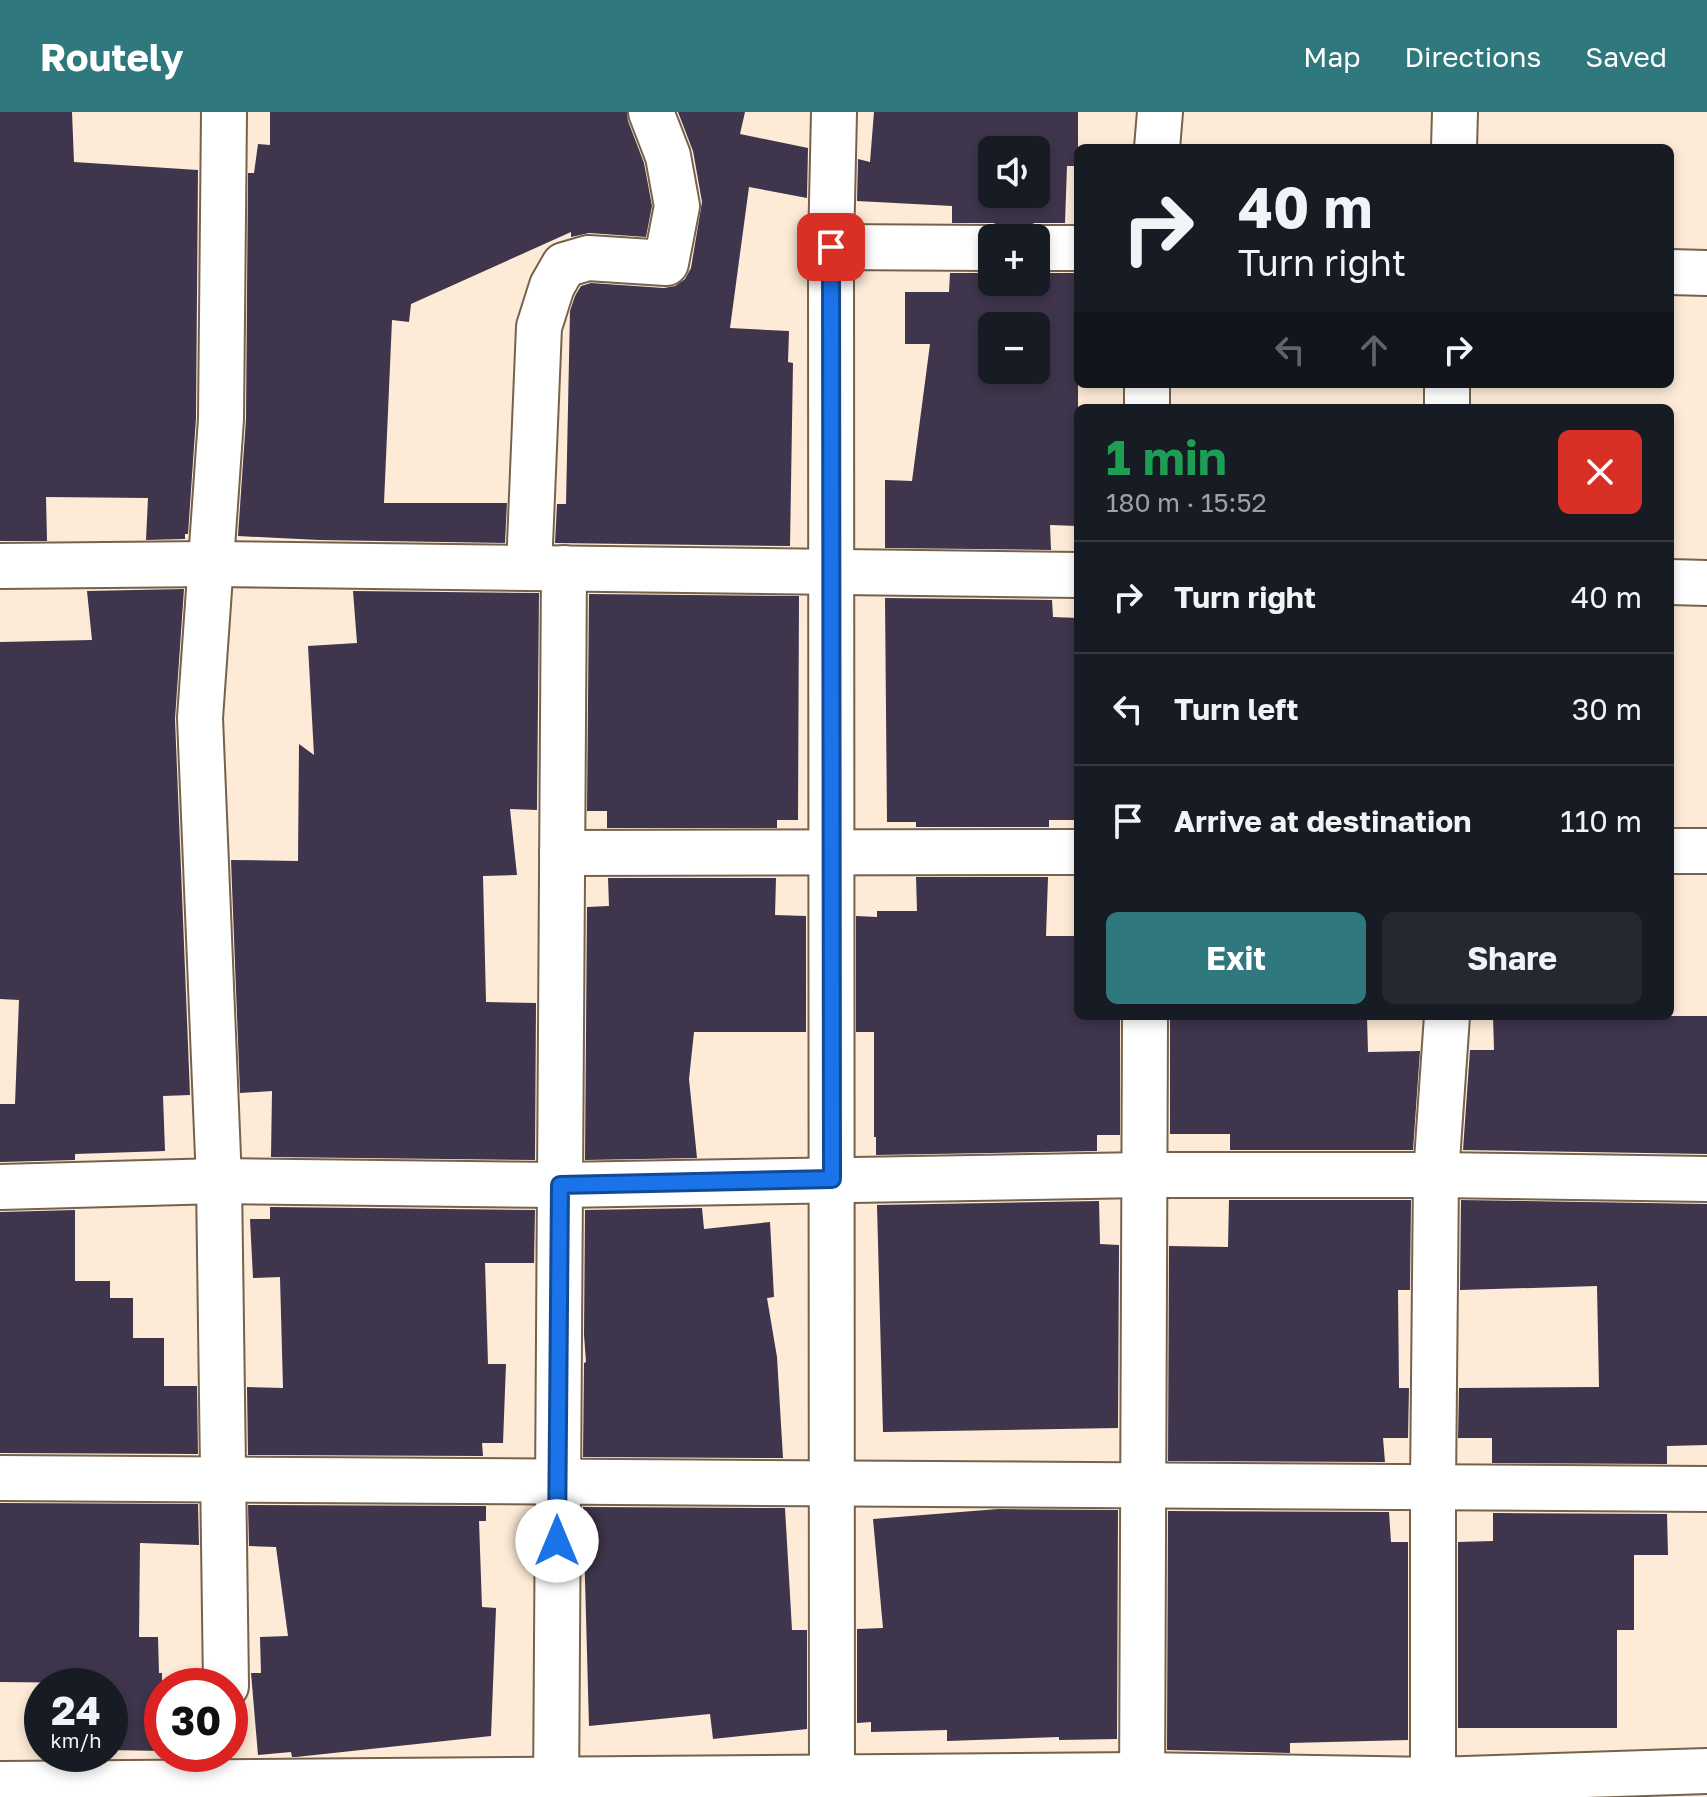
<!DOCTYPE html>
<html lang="en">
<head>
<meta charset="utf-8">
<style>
	:root { --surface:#171b24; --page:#242831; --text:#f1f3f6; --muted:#9ea1a6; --line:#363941; --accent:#2f787e }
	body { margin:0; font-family:"Golos Text",sans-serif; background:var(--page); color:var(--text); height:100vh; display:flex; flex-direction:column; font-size:30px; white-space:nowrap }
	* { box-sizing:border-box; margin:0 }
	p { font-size:26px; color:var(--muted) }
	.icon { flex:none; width:44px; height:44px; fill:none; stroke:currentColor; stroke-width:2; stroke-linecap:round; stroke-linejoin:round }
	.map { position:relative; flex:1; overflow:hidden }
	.details { position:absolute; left:1074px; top:292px; width:600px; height:616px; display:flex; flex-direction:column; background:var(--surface); border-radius:12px; box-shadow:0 4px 12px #0003 }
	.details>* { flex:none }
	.top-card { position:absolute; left:1074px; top:32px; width:600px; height:244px; border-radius:12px; box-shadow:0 4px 12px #0003; background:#171b24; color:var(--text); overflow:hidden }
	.controls { position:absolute; left:978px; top:24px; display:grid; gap:16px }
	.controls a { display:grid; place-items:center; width:72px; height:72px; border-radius:12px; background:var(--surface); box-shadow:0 4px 12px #0003; font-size:40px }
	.speed { position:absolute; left:24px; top:1556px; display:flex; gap:16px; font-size:40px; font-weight:700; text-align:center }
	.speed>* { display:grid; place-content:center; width:104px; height:104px; border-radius:50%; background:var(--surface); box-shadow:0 4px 12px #0003; line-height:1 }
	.speed small { font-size:20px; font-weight:400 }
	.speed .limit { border:12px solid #d22; background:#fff; color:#111 }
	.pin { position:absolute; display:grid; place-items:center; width:68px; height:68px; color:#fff; margin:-34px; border-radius:16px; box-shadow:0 4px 12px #0006 }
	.me { position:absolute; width:88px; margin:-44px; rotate:0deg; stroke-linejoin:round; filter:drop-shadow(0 0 6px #0008) }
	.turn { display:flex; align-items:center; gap:28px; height:168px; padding:0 32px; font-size:36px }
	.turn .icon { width:104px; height:104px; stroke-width:2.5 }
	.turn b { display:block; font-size:56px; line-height:68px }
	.lanes { display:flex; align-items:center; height:76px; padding:0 32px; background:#0003; justify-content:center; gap:40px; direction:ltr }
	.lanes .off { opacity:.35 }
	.round { display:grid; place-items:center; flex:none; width:84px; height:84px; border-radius:12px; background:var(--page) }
	.overview { display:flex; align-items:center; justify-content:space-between; height:136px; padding:0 32px }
	h1 { font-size:48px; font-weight:700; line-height:60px; color:#1e9e55 }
	.button { display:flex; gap:16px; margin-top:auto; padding:16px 32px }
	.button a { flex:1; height:92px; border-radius:12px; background:var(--accent); color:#fff; font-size:32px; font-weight:700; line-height:92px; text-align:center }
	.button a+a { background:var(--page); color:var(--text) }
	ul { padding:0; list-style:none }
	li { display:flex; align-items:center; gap:24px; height:112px; padding:0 32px; border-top:2px solid var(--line) }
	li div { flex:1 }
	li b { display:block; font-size:30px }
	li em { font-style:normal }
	header { display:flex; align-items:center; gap:48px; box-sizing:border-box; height:112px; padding:0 40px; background:var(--accent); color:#fff }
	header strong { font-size:38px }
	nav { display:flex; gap:44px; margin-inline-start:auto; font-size:28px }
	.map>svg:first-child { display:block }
</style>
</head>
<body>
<header>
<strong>Routely</strong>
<nav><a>Map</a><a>Directions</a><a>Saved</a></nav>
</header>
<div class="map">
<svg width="1707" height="1685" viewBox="0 0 1707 1685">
	<rect width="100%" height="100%" fill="#fdebd7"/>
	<g fill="#3f354c" fill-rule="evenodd">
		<path d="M0,0H72L74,50L198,58L196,306L188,422H185V427L146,428L148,386L46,385L47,429H0Z"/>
		<path d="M270,0H627L628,9L644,51L652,94L646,125L589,121L571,125V120L411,192L409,210L392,208L384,391H507L505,431L319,428L238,424L246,307L248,61H254L258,32L270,33Z"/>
		<path d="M678,0H745L740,22L808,36L807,86L749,75L730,216L789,219L788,250L793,251L790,434L555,431L557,392H566L570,199L575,184L581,174L591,171L664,176L675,174L685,167L691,156L702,90L693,39Z"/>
		<path d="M874,0H1078V54H1067L1065,111H1035L1023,115L1014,124L1005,115L993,111H952V94L857,89L858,47L870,50ZM992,38H1036V82H992Z"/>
		<path d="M950,161H992V170H1036V161H1078V414L1050,413L1051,438L885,436V368L912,369L930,232H905V180H949ZM992,214H1036V258H992Z"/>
		<path d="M184,477L175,607L190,983L163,984L165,1039L75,1042V1048L0,1050V992H15L19,888L0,887V530L92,528L87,479Z"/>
		<path d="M353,479L539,481L537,698L510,697L517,763L483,764L486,890L536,891L535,1048L271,1045L272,979L240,981L231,748L298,749L299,632L314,643L308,534L357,531Z"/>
		<path d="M589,482L799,484L798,708H777V716H607V699H587Z"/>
		<path d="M885,486L1052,488L1053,505L1078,506V708H1049V715H916V710H887Z"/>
		<path d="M916,765H1048L1046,824H1078V904H1120V1023H1097V1039L876,1043V1025H874V920H856V804L877,805V799H917Z"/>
		<path d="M608,766H776L775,803L806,804V920H694L689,967L697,1046L585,1048L587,795L609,794Z"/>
		<path d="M1170,904H1367L1368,940L1420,939L1413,1038H1230V1022H1170Z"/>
		<path d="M1493,904H1707V1042L1463,1038L1470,938H1494Z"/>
		<path d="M1229,1088H1411L1410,1178H1398L1399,1276H1409L1408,1326H1383L1385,1350L1168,1349L1169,1134L1228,1135Z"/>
		<path d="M1461,1088L1707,1092V1333L1667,1334V1352L1492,1351V1326H1458L1459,1276L1599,1275L1597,1174L1460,1178Z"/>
		<path d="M1099,1089L1100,1132L1119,1133L1118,1316L883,1320L877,1093Z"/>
		<path d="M270,1095L535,1098L534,1151H485L488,1252H506L503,1331H482L483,1344L248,1343L247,1275L283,1276L280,1165L253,1166L250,1107H270Z"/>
		<path d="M702,1096L704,1117L770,1110L774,1185L767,1186L777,1245L783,1346L583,1345L584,1251L586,1250L584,1223L585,1098Z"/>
		<path d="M75,1098V1169H110V1186H133V1226H164V1274H197L198,1342L0,1341V1100Z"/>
		<path d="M0,1391L198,1392L199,1433L140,1431L139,1525H158L159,1561H162V1639L110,1638V1574H93V1571L0,1570Z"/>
		<path d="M248,1393L486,1394V1409H479L482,1495L496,1496L491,1624L296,1645H292L291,1640L258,1643L251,1561H261L260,1525L288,1524L276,1435L249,1434Z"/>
		<path d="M583,1395L785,1396L792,1518H807V1617L713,1627L710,1602L589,1614Z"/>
		<path d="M998,1397L1118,1398L1117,1627L1059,1628V1625L947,1629V1618L871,1620V1610L857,1611V1517L883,1516L873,1407Z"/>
		<path d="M1168,1399L1389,1400L1391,1430H1408V1628L1290,1631V1641L1167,1638Z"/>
		<path d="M1493,1401L1667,1402L1668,1443H1634V1518H1617V1616H1458V1430L1493,1429Z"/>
	</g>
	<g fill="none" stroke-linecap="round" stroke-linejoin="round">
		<defs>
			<g id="minor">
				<path d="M224,0L221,307L200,606L219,1069L226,1574"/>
				<path d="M1157,36L1160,0"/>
				<path d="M1454,36L1455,0"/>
				<path d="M831,135L992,136"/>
				<path d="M1036,136H1078"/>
				<path d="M1670,160L1707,161"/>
				<path d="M1147,296V272"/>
				<path d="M1447,296V272"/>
				<path d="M0,454L211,452L1078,463"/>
				<path d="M529,456L539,215L552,174L564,153L588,146L666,151L677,94L668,44L651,0"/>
				<path d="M1670,470L1707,471"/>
				<path d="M1670,739H1707"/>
				<path d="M562,741L1078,740"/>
				<path d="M0,1075L219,1069L560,1073L1144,1063H1436L1707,1067"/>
				<path d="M0,1366L1707,1377"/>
				<path d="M0,1672L1142,1663L1434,1668L1707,1659"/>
				<path d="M556,1685L564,456"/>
				<path d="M832,1685L831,135L834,0"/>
				<path d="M1142,1685L1145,904"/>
				<path d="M1433,1685V1375L1436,1063L1447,904"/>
			</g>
		</defs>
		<use href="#minor" stroke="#75624c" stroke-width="48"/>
		<use href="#minor" stroke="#fff" stroke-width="44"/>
	</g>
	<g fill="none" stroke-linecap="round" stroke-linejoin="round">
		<defs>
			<path id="route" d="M557,1429L560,1073L832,1067L831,135"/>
		</defs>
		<use href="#route" stroke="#114b97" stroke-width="20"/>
		<use href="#route" stroke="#1a73e8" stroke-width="14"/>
	</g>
</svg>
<div class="controls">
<a><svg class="icon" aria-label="sound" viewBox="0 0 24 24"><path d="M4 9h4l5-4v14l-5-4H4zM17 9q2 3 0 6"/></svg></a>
<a>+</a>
<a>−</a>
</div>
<div class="speed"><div>24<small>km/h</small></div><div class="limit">30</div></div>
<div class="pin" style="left:831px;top:135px;background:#d93025"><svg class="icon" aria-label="arrive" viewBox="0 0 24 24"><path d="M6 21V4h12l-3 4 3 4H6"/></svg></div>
<svg class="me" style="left:557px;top:1429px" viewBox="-20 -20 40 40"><circle r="19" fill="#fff"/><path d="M0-13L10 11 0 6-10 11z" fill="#1a73e8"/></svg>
<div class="top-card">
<div class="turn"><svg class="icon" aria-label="right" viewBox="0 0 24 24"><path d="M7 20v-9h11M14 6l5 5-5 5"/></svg><div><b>40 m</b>Turn right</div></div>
<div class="lanes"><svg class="icon off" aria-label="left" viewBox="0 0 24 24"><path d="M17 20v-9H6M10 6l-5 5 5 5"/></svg><svg class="icon off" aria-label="ahead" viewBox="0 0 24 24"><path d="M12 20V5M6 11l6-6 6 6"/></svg><svg class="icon" aria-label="right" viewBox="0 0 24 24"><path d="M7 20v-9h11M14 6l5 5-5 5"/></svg></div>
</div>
<section class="details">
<div class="overview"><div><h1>1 min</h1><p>180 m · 15:52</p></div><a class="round" style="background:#d93025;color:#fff"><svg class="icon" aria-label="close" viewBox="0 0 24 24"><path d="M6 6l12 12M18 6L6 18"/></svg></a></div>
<ul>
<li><svg class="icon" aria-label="right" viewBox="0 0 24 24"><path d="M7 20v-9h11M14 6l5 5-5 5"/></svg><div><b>Turn right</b></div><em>40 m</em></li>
<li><svg class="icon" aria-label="left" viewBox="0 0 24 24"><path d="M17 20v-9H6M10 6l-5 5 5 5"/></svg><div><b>Turn left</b></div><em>30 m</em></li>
<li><svg class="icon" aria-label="arrive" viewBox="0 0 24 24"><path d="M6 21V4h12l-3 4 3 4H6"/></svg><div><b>Arrive at destination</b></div><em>110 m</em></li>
</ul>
<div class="button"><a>Exit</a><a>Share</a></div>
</section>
</div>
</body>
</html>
